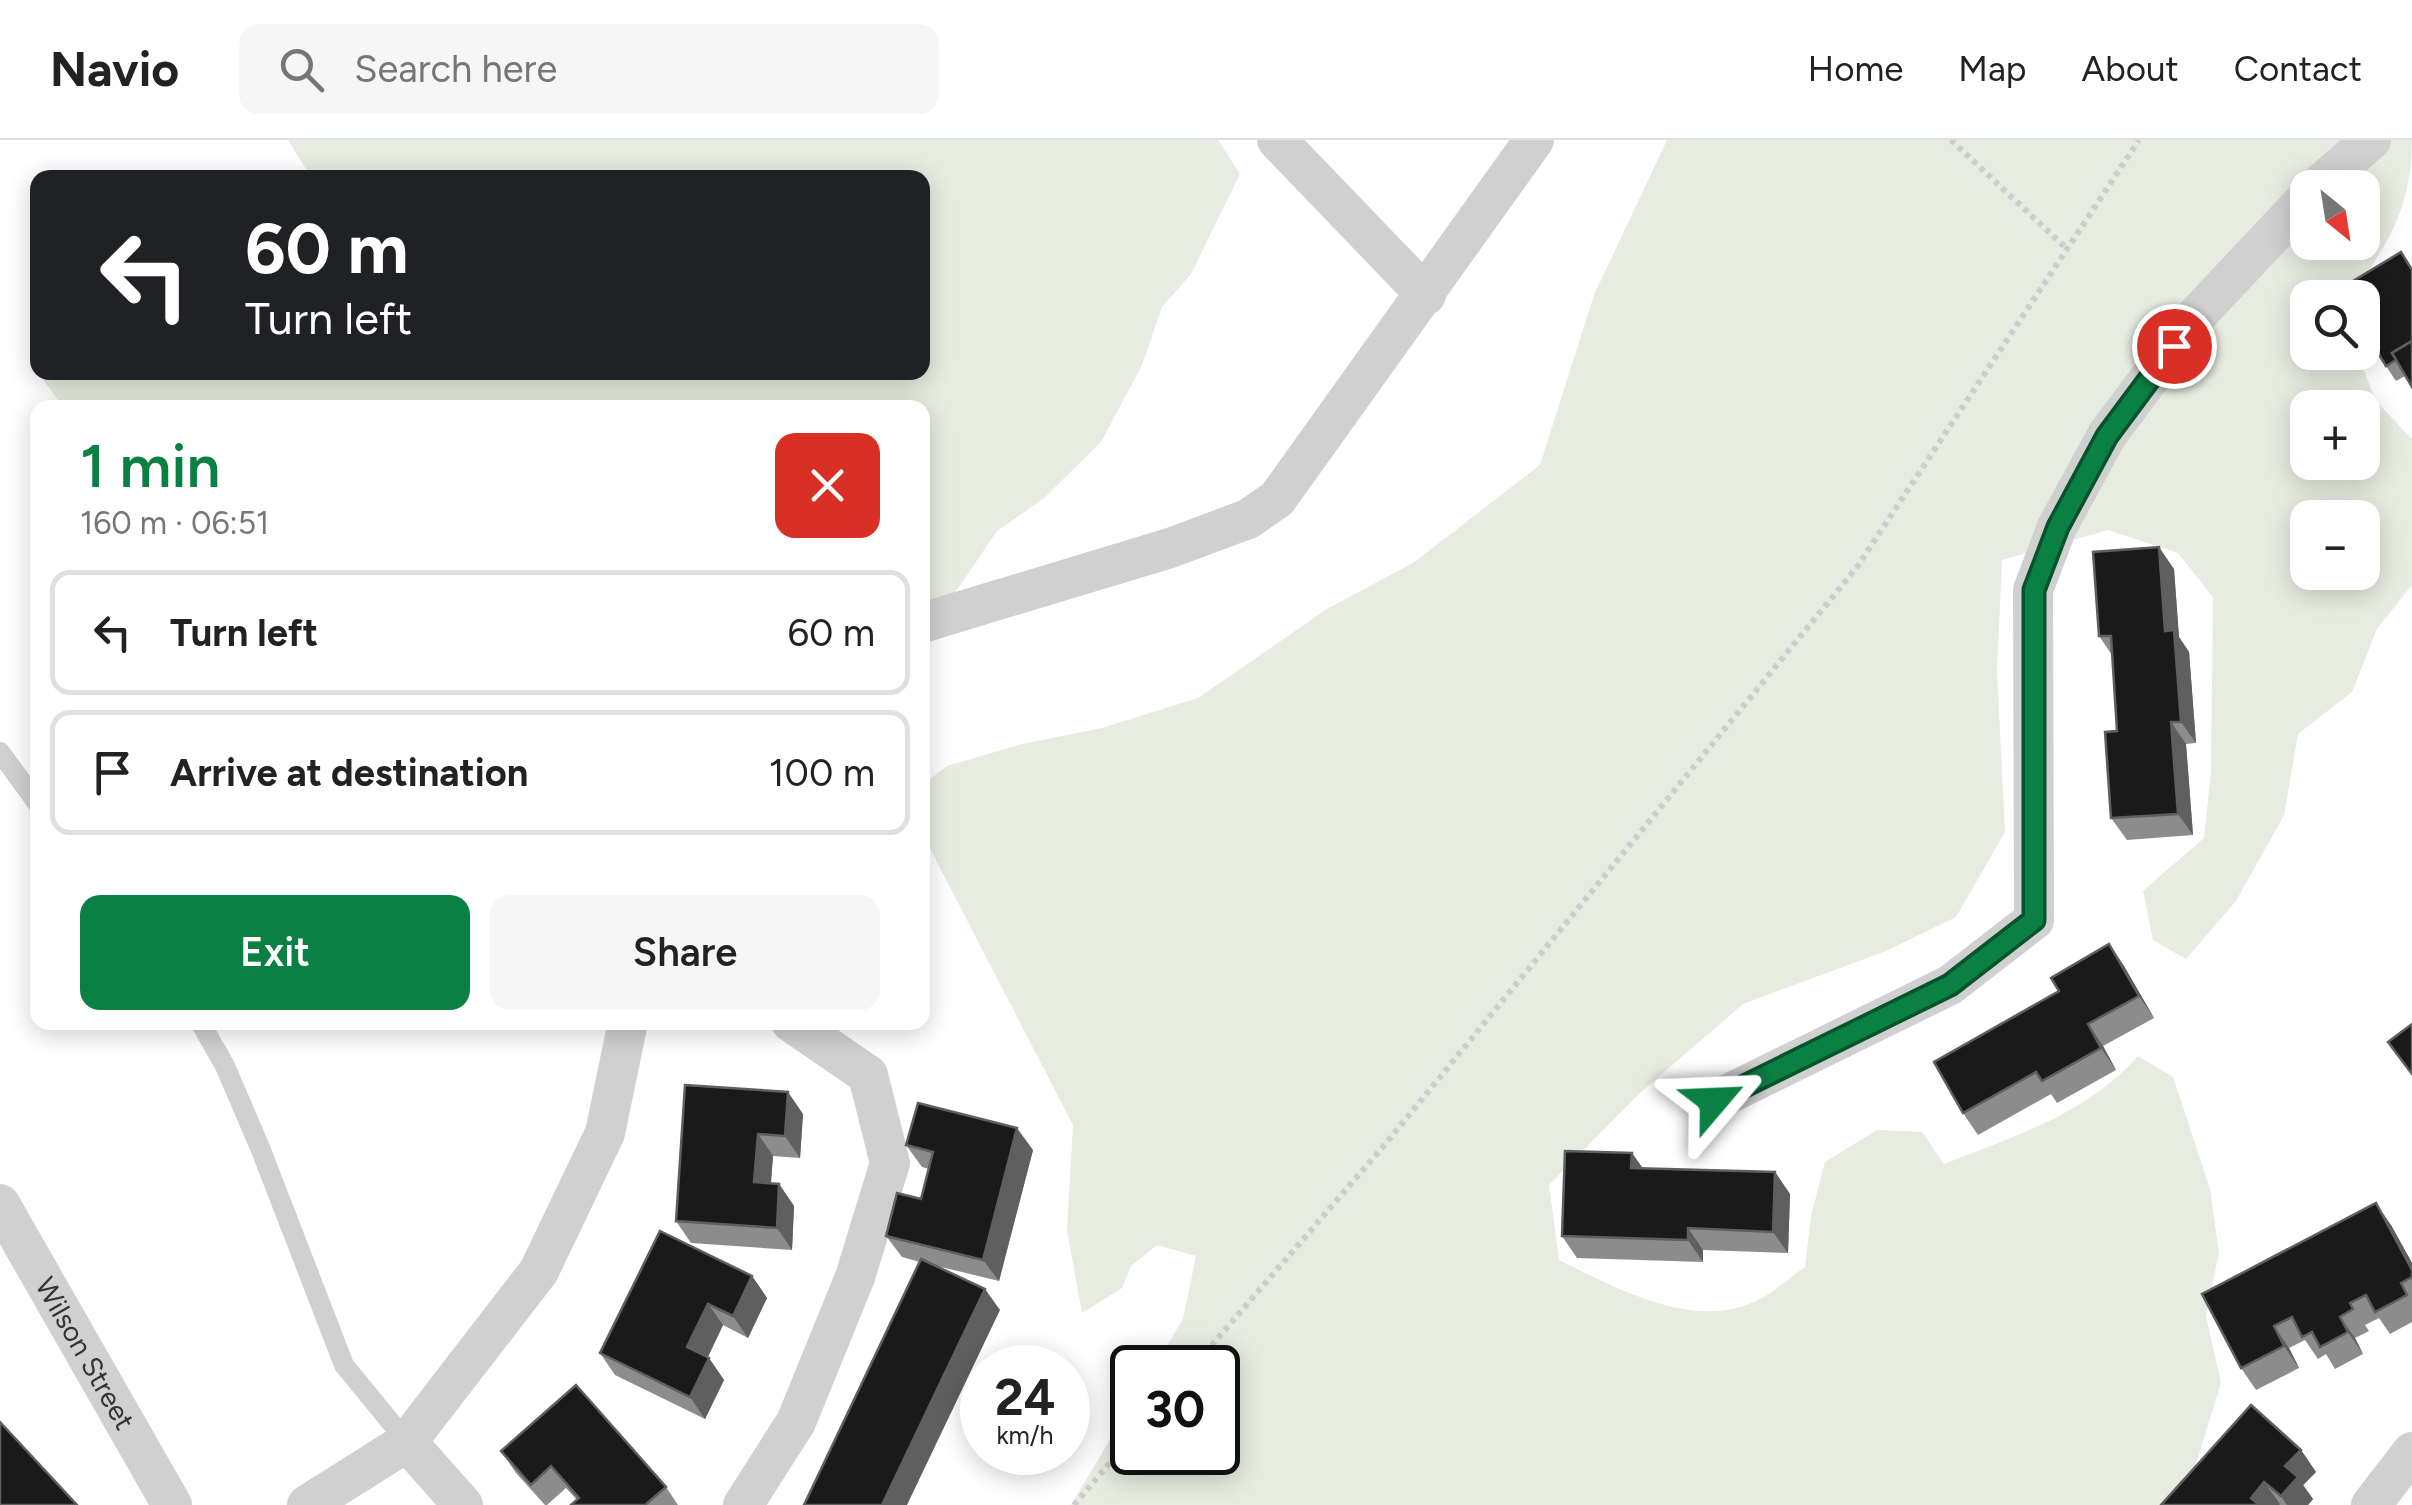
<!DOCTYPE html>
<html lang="en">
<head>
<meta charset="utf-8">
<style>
	:root { --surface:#fff; --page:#f6f6f6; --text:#222; --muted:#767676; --line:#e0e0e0; --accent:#0b8043 }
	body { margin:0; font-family:Figtree,sans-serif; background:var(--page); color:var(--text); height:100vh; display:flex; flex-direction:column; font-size:38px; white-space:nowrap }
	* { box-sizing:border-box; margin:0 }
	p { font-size:32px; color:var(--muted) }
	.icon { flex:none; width:55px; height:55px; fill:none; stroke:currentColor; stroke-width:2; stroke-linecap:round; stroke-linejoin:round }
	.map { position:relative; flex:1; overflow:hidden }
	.details { position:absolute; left:30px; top:260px; width:900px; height:630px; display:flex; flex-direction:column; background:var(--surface); border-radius:20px; box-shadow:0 5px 25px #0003 }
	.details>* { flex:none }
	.guide { position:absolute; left:30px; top:30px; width:900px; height:210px; border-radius:20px; box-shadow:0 5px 25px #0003; background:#202124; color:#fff; overflow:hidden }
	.needle { width:65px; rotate:150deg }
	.controls { position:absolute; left:2290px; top:30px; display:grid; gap:20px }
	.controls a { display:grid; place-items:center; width:90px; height:90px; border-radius:20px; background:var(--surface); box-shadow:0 5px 25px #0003; font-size:50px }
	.speed { position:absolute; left:960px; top:1205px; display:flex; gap:20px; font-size:50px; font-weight:700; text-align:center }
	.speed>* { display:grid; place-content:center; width:130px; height:130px; border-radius:50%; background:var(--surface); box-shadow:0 5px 25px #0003; line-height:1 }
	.speed small { font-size:25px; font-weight:400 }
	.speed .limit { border:5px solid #111; border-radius:15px; background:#fff; color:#111 }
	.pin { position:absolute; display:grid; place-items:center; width:85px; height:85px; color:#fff; margin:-42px; border:5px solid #fff; border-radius:50%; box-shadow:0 2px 10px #0007 }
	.me { position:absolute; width:110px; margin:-55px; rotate:64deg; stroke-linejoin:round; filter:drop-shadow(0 0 8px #0008) }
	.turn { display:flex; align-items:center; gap:35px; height:210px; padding:0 50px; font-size:45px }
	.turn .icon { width:130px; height:130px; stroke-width:2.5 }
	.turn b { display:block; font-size:70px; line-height:85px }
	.round { display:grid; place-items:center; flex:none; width:105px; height:105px; border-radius:20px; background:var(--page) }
	.headline { display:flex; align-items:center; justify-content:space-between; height:170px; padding:0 50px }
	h1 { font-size:60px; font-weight:600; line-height:75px; color:var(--accent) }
	.primary-button { display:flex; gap:20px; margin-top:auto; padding:20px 50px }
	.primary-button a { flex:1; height:115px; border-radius:20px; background:var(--accent); color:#fff; font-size:40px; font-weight:600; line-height:115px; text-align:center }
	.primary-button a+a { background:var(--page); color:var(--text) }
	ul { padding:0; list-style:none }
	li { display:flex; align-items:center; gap:30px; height:125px; margin:0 20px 15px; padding:0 30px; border:5px solid var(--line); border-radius:20px }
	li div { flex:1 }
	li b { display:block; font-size:38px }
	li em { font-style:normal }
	header { display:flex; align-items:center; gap:60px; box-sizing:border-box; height:140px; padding:0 50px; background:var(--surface); border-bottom:2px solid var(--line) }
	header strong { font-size:48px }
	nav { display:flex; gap:55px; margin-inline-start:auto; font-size:35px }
	.search { width:700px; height:90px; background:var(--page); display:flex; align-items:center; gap:25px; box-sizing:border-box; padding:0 35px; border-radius:20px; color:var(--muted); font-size:38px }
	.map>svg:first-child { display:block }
</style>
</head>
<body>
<header>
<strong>Navio</strong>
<div class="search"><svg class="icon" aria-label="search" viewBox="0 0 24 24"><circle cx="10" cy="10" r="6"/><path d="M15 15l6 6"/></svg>Search here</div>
<nav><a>Home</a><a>Map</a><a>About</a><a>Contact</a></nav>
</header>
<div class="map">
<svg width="2412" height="1365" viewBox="0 0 2412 1365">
	<rect width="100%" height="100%" fill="#fff"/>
	<g fill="#e6ecdf" fill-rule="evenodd">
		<path d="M288,0H1218L1240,34L1191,134L1162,167L1142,225L1101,302L1043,359L997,391L946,466L923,486L922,268H64L38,233L922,232V38L311,37Z"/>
		<path d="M1667,0H2412C2412,65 2388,108 2348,157L2308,158V212L2357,213L2376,261L2412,299V445L2377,489L2352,552L2298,594L2284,675L2236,761L2186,819L2153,800L2143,751L2204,698L2211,632L2213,457L2178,413L2108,390L2002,420L1997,531L2005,692L1956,777L1886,811L1743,864L1640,953L1549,1045L1559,1120C1616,1148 1696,1193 1760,1159C1776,1151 1790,1137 1805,1127L1811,1076L1825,1022L1877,990L1922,992L1944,1024C2014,997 2088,973 2138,916L2173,937L2210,1049L2219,1113L2206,1176L2221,1243L2195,1327L2165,1365H1071L1132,1263V1312H1218V1228L1154,1227L1183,1179L1196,1116L1157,1105L1131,1126L1122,1148L1082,1173L1067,1090L1073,985L925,699L922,645L947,626L1022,604L1102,588L1198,558L1327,469L1413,423L1540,325L1594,155ZM2308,48H2362V102H2308ZM2308,268H2362V322H2308ZM2308,378H2362V432H2308Z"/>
	</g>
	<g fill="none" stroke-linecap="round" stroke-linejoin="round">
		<g stroke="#cdcdcd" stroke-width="6" stroke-dasharray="5 5" stroke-linecap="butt">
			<path d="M1951,0L2067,109"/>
			<path d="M1192,1228L1387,1002L1857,427L2139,0"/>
			<path d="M1074,1365L1132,1297"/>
		</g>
		<g stroke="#d0d0d0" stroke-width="20">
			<path d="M0,612L38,664"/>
			<path d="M200,882L225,926L261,1010L344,1225L407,1302"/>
		</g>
		<g stroke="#d0d0d0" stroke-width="40">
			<path d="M1277,0L1426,155"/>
			<path d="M2316,48L2371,0"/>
			<path d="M922,483L1170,408L1248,379L1277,359L1534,0"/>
			<path d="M1714,961L1950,845L2034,780L2033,450L2057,387L2107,295L2196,176L2308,57"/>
			<path id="s1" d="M0,1064L172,1365"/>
			<path d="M407,1302L463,1365"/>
			<path d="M307,1365L407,1302L539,1131L605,993L628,882"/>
			<path d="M743,1365L796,1282L855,1137L890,1023L868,935L791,882"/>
			<path d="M2371,1365L2412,1312"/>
		</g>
	</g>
	<g fill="#8c8c8c">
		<path d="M2401,112L2412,128V247L2405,236L2396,241L2386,226Z"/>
		<path d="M2174,429L2179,497L2189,512L2196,603L2186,604L2193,695L2127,700L2111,678L2117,591L2112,515L2099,496Z"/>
		<path d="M2109,804L2124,826L2154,878L2103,906L2116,930L2057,963L2051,954L1978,995L1963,973L2059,851Z"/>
		<path d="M685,945L803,974L800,1018L773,1016L771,1044H779L794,1066L792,1110L691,1103L676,1081Z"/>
		<path d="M906,1005L1033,1010L999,1141L937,1126L1000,1170L920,1122L902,1117L886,1096L921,1059L929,1029L922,1027Z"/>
		<path d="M1632,1013L1642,1028L1775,1032L1790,1054L1788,1113L1703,1110V1122L1577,1118L1562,1096Z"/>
		<path d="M2391,1085L2412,1123V1182L2390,1194L2379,1178L2365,1185L2369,1191L2355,1198L2363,1214L2335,1229L2326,1214L2318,1219L2305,1200L2289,1208L2299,1228L2256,1250L2241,1228L2202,1154Z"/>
		<path d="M752,1136L767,1158L748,1198L723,1185L708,1217L724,1240L705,1279L615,1235L600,1213Z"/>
		<path d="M2301,1310L2316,1332L2303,1345L2313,1359L2308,1365H2161Z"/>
		<path d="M501,1311L666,1347L678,1365H571L577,1360L566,1348L547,1365H545L516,1333Z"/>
	</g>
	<g fill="#5f5f5f">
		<path d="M2159,407L2174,429L2179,497L2189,512L2196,603L2181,582L2165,491Z"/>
		<path d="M2171,582L2186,604L2193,695L2178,674Z"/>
		<path d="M2109,804L2124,826L2154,878L2139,856Z"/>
		<path d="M2088,884L2103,906L2116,930L2101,908Z"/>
		<path d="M788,952L803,974L800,1018L785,996Z"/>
		<path d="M1017,988L1033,1010L999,1141L983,1120Z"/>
		<path d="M758,994L773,1016L769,1064L754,1042Z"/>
		<path d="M1632,1013L1647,1034L1631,1028Z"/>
		<path d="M1775,1032L1790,1054L1788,1113L1773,1092Z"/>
		<path d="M779,1044L794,1066L792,1110L777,1088Z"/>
		<path d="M2376,1063L2391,1085L2412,1123V1130Z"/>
		<path d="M1688,1088L1703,1110V1122L1688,1100Z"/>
		<path d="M752,1136L767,1158L748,1198L733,1176Z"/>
		<path d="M985,1149L1000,1170L907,1365H882Z"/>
		<path d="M708,1164L723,1185L702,1229L687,1207Z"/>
		<path d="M2340,1177L2355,1198L2363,1214L2348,1192Z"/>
		<path d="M2274,1186L2289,1208L2299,1228L2284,1206Z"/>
		<path d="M709,1218L724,1240L705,1279L690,1257Z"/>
		<path d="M2301,1310L2316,1332L2303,1345L2313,1359L2308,1365H2287L2281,1356L2285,1326Z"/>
		<path d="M2264,1342L2280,1364L2279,1365H2256L2251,1358Z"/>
	</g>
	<g fill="#1a1a1a" stroke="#5f5f5f" stroke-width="2.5">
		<path d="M2401,112L2412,130V201L2392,213L2396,220L2386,226L2362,187V158H2345L2340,149Z"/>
		<path d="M2412,201V247L2392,213Z"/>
		<path d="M2159,407L2165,491L2174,490L2181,582H2171L2178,674L2111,678L2105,592L2117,591L2111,496H2099L2093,412Z"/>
		<path d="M2109,804L2139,856L2088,884L2101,908L2042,941L2036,932L1963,973L1934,922L2059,851L2051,838Z"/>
		<path d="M2412,884V934L2388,902Z"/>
		<path d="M685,945L788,952L785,996L758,994L754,1042L779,1044L777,1088L676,1081Z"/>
		<path d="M918,963L1017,988L983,1120L886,1096L897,1053L921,1059L933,1012L906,1005Z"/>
		<path d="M1565,1011L1632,1013L1631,1028L1775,1032L1773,1092L1688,1088V1100L1562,1096Z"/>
		<path d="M2376,1063L2412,1130V1137L2401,1143L2407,1155L2375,1172L2366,1155L2350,1163L2353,1169L2340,1177L2348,1192L2320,1207L2312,1192L2302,1197L2292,1177L2274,1186L2284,1206L2241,1228L2202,1154Z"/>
		<path d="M660,1091L752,1136L733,1176L708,1164L687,1207L709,1218L690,1257L600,1213Z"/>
		<path d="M921,1119L985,1149L882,1365H804Z"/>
		<path d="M576,1245L666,1347L645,1365H571L579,1358L551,1326L531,1345L501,1311Z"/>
		<path d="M2251,1265L2301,1310L2285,1326L2298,1337L2281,1356L2264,1342L2251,1358L2259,1365H2161Z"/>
		<path d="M0,1282L77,1365H0Z"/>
	</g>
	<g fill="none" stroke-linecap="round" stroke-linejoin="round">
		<defs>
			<path id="route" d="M1714,961L1950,845L2034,780V450L2058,387L2107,296L2174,206"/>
		</defs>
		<use href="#route" stroke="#07532c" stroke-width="25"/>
		<use href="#route" stroke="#0b8043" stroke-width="18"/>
	</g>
	<g text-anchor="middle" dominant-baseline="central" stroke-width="10" stroke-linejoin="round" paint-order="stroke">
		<g font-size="28" fill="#333" stroke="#fff">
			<text stroke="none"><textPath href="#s1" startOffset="172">Wilson Street</textPath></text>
		</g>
	</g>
</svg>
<div class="controls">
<a><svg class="needle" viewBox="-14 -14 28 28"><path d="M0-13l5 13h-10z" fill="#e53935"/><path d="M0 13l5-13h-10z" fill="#767676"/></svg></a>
<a><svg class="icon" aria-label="search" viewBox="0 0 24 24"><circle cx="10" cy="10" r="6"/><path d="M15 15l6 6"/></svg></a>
<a>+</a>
<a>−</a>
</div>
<div class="speed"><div>24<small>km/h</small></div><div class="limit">30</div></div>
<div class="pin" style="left:2174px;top:206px;background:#d93025"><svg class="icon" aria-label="arrive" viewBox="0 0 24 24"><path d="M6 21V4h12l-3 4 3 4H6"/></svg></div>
<svg class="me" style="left:1714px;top:961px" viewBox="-20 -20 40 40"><path d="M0-17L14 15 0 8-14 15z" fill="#0b8043" stroke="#fff" stroke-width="4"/></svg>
<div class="guide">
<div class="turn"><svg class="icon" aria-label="left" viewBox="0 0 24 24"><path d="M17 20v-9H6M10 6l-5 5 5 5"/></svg><div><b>60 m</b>Turn left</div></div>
</div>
<section class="details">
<div class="headline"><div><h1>1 min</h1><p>160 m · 06:51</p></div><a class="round" style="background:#d93025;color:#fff"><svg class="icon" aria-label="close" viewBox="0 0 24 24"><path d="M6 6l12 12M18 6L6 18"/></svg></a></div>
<ul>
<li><svg class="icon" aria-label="left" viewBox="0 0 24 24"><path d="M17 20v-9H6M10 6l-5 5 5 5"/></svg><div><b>Turn left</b></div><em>60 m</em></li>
<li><svg class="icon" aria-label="arrive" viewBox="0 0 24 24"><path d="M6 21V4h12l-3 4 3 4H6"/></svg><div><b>Arrive at destination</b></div><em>100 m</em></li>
</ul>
<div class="primary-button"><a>Exit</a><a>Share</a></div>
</section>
</div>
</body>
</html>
